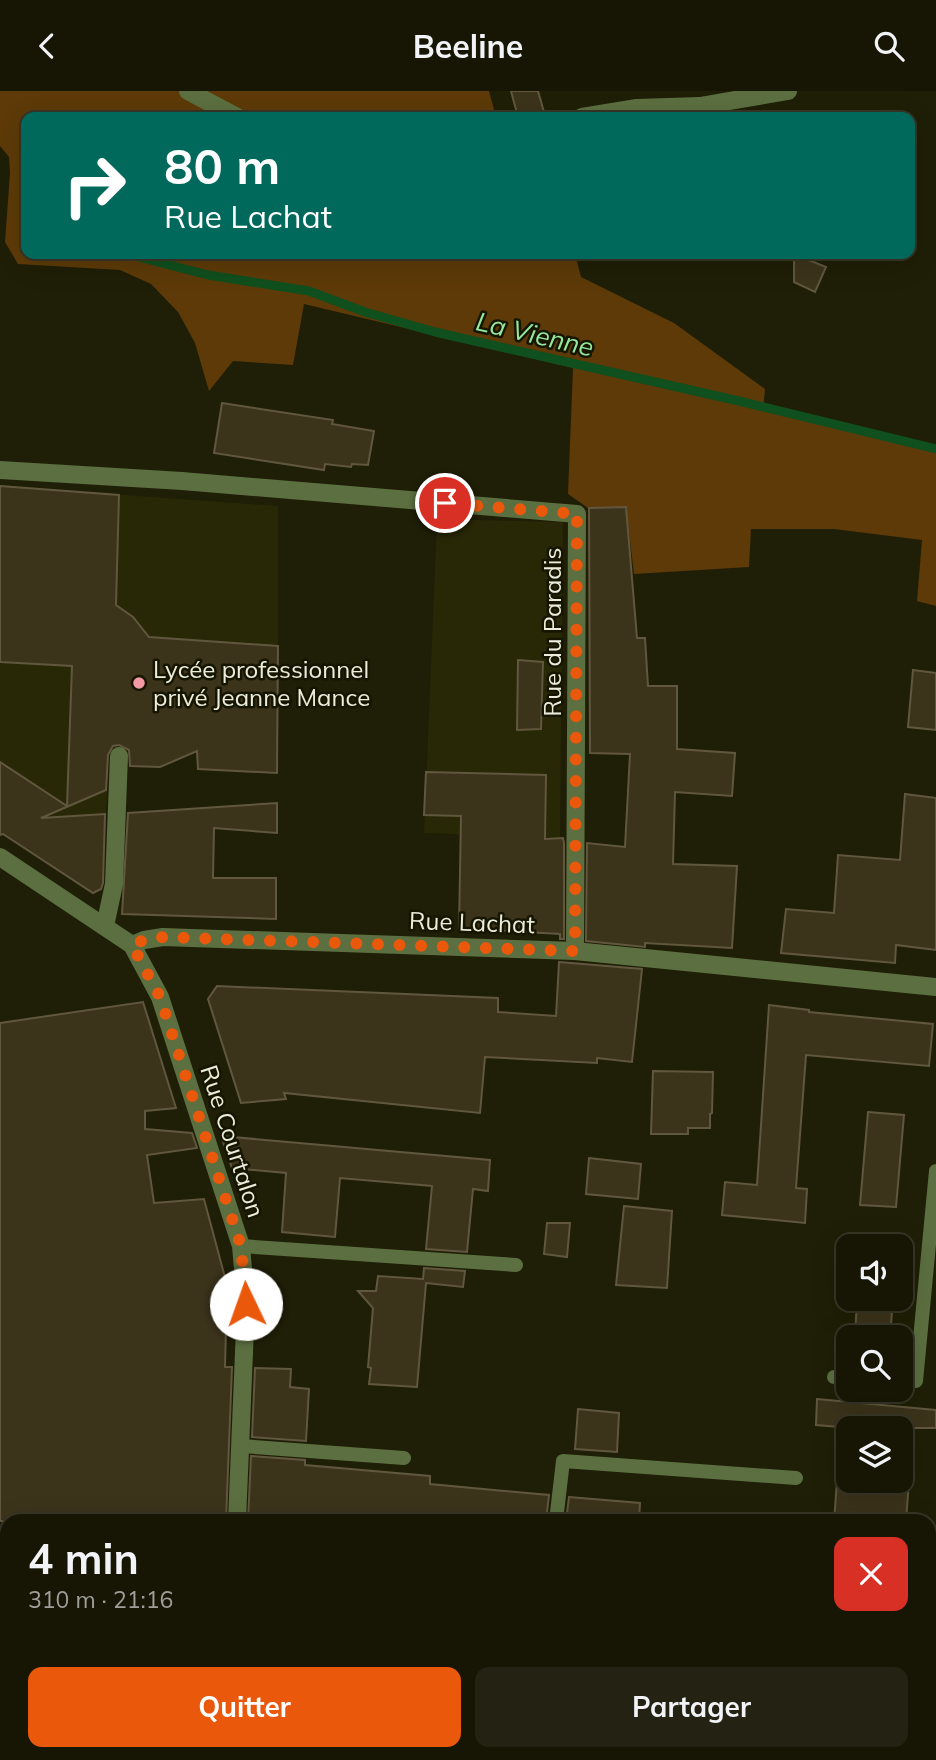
<!DOCTYPE html>
<html lang="fr">
<head>
<meta charset="utf-8">
<style>
	:root { --surface:#171604; --page:#242313; --text:#f1f3f6; --muted:#9e9f9a; --line:#363526; --accent:#ea580c }
	body { margin:0; font-family:Mulish,sans-serif; background:var(--page); color:var(--text); height:100vh; display:flex; flex-direction:column; font-size:26px; white-space:nowrap }
	* { box-sizing:border-box; margin:0 }
	p { font-size:23px; color:var(--muted) }
	.icon { flex:none; width:38px; height:38px; fill:none; stroke:currentColor; stroke-width:2; stroke-linecap:round; stroke-linejoin:round }
	.map { position:relative; flex:1; overflow:hidden }
	.drawer { position:absolute; left:0px; top:1423px; width:936px; height:247px; display:flex; flex-direction:column; background:var(--surface); border-radius:21px 21px 0 0; box-shadow:0 7px 28px #0002,0 0 0 2px var(--line) }
	.drawer>* { flex:none }
	.hud { position:absolute; left:21px; top:21px; width:894px; height:147px; border-radius:14px; box-shadow:0 7px 28px #0002,0 0 0 2px var(--line); background:#00695c; color:#fff; overflow:hidden }
	.controls { position:absolute; left:836px; top:1143px; display:grid; gap:14px }
	.controls a { display:grid; place-items:center; width:77px; height:77px; border-radius:14px; background:var(--surface); box-shadow:0 7px 28px #0002,0 0 0 2px var(--line); font-size:35px }
	.pin { position:absolute; display:grid; place-items:center; width:60px; height:60px; color:#fff; margin:-30px; border:4px solid #fff; border-radius:50%; box-shadow:0 2px 7px #0007 }
	.me { position:absolute; width:77px; margin:-38px; rotate:357deg; stroke-linejoin:round; filter:drop-shadow(0 0 5px #0008) }
	.turn { display:flex; align-items:center; gap:24px; height:147px; padding:0 28px; font-size:32px }
	.turn .icon { width:91px; height:91px; stroke-width:2.5 }
	.turn b { display:block; font-size:49px; line-height:60px }
	.round { display:grid; place-items:center; flex:none; width:74px; height:74px; border-radius:14px; background:var(--page) }
	.head { display:flex; align-items:center; justify-content:space-between; height:119px; padding:0 28px }
	h1 { font-size:42px; font-weight:700; line-height:52px }
	.cta { display:flex; gap:14px; margin-top:auto; padding:14px 28px }
	.cta a { flex:1; height:80px; border-radius:14px; background:var(--accent); color:#fff; font-size:28px; font-weight:700; line-height:80px; text-align:center }
	.cta a+a { background:var(--page); color:var(--text) }
	header { display:flex; justify-content:space-between; align-items:center; height:91px; padding:0 28px; background:var(--surface); font-size:32px; font-weight:700 }
	.map>svg:first-child { display:block }
</style>
</head>
<body>
<header><svg class="icon" aria-label="back" viewBox="0 0 24 24"><path d="M15 5l-7 7 7 7"/></svg>Beeline<svg class="icon" aria-label="search" viewBox="0 0 24 24"><circle cx="10" cy="10" r="6"/><path d="M15 15l6 6"/></svg></header>
<div class="map">
<svg width="936" height="1669" viewBox="0 0 936 1669">
	<rect width="100%" height="100%" fill="#1f1e06"/>
	<g fill="#282706">
		<path d="M0,395L278,415V633L182,629L109,653L103,797L93,802L0,742Z"/>
		<path d="M437,428L563,431L560,747L424,742Z"/>
	</g>
	<path fill="#5d3a08" d="M0,0H489L496,26H26V163H575L581,186L674,232L765,298L763,319L936,360V515L917,510L922,449L834,438H751L749,476L634,483L626,416L588,417L568,403L573,277L304,213L293,274L233,270L209,300L195,252L178,221L151,193L120,179L18,173L5,151L10,82L9,66L0,55Z"/>
	<g fill="none" stroke-linecap="round" stroke-linejoin="round">
		<path stroke="#104f1e" stroke-width="9" d="M127,163L208,184L309,200L365,221L435,241L739,310L936,358"/>
	</g>
	<g fill="#3c331b" stroke="#61573e" stroke-width="2">
		<path d="M511,0H538L544,21L518,26Z"/>
		<path d="M794,163L826,176L815,201L794,191Z"/>
		<path d="M222,312L333,329L332,333L374,340L368,374L352,373L351,376L325,373L324,379L214,362Z"/>
		<path d="M0,395L119,404L116,514L133,526L149,546L278,555L277,682L198,678L197,660L160,676L130,675L129,659L119,654L113,655L108,664L106,699L41,727L105,723L103,792L101,798L93,802L3,743L0,744V671L67,715L72,575L0,571Z"/>
		<path d="M626,416L637,547H645L648,595H677V658L735,662L732,705L675,701L673,773L737,775L732,857L645,852V856L586,850L587,752L625,756L630,663L590,662L589,417Z"/>
		<path d="M518,569L543,571L541,638L517,639Z"/>
		<path d="M913,579L936,582V639L908,636Z"/>
		<path d="M426,681L546,684L545,748L563,747L564,752V848H560V843L459,837L461,725L424,724Z"/>
		<path d="M905,703L936,707V859L896,854L895,872L781,862L786,818L834,822L838,764L900,769Z"/>
		<path d="M277,712V742L214,737L213,787H276V828L122,823L128,722Z"/>
		<path d="M559,871L642,878L632,971L597,967V972L485,966L480,1022L284,1002L286,1008L241,1012L208,908L217,895L498,907V921L556,925Z"/>
		<path d="M143,911L176,1017L145,1020V1038L192,1042L197,1057L147,1064L154,1112L204,1108L227,1194L225,1276H232L226,1430H0V932Z"/>
		<path d="M769,914L809,919V921L933,933L929,975L806,964L796,1097L807,1098L805,1132L722,1124L725,1091L757,1094Z"/>
		<path d="M653,980L713,981L712,1022L710,1023V1037H688V1043H651Z"/>
		<path d="M868,1021L904,1024L896,1116L860,1114Z"/>
		<path d="M221,1045L490,1069L488,1100L473,1098L467,1161L426,1158L432,1095L340,1087L335,1146L282,1141L286,1082L232,1077Z"/>
		<path d="M589,1067L641,1073L638,1108L586,1103Z"/>
		<path d="M624,1115L672,1120L667,1197L616,1194Z"/>
		<path d="M547,1132H570L567,1166L544,1163Z"/>
		<path d="M424,1177L465,1180L463,1196L426,1192L417,1296L369,1293L371,1277L368,1276L373,1217L358,1200H376L378,1185L423,1188Z"/>
		<path d="M857,1208H893L890,1246H855Z"/>
		<path d="M255,1277L291,1278L290,1296L309,1298L306,1350L252,1346Z"/>
		<path d="M817,1308L936,1319V1337H852L816,1334Z"/>
		<path d="M578,1318L619,1322L617,1361L575,1358Z"/>
		<path d="M251,1365L305,1369V1374L430,1385V1393L549,1404L546,1430H248Z"/>
		<path d="M837,1390H909L906,1430H834Z"/>
		<path d="M569,1406L640,1412L639,1430H566Z"/>
	</g>
	<g fill="none" stroke-linecap="round" stroke-linejoin="round">
		<g stroke="#5b6f40" stroke-width="14">
			<path d="M241,1155L516,1174"/>
			<path d="M834,1286H849"/>
			<path d="M901,1289L916,1290L936,1080"/>
			<path d="M241,1355L404,1367"/>
			<path d="M556,1430L563,1370L796,1387"/>
		</g>
		<g stroke="#5b6f40" stroke-width="18">
			<path d="M0,379L182,390L577,423L575,860"/>
			<path d="M0,766L132,854L160,906L241,1155L246,1213L237,1430"/>
			<path d="M105,835L114,793L119,665"/>
			<path d="M132,854L144,849L163,846L575,860L936,896"/>
			<path d="M929,1598H936"/>
			<path d="M206,1669L207,1662"/>
			<path d="M852,1669L853,1662"/>
		</g>
		<g stroke="#5b6f40" stroke-width="18">
			<path d="M188,0L237,26"/>
			<path d="M582,26L637,17L700,15L788,0"/>
		</g>
	</g>
	<g fill="none" stroke-linecap="round" stroke-linejoin="round">
		<path stroke="#ea580c" stroke-width="12" stroke-dasharray="0 21.6" d="M246,1213L241,1155L160,906L132,854L144,849L163,846L575,860L577,423L445,412"/>
	</g>
	<circle fill="#f49aa5" stroke="#161500" stroke-width="2.5" cx="139" cy="592" r="7"/>
	<g text-anchor="middle" dominant-baseline="central" stroke-width="5" stroke-linejoin="round" paint-order="stroke">
		<g font-size="24" fill="#ebecdc" stroke="#161500">
			<text transform="translate(552 541) rotate(-90)">Rue du Paradis</text>
			<text transform="translate(472 831) rotate(2)">Rue Lachat</text>
			<text transform="translate(233 1050) rotate(72)">Rue Courtalon</text>
		</g>
		<g font-size="24" fill="#ebecdc" stroke="#161500" text-anchor="start">
			<text x="153" y="578">Lycée professionnel<tspan x="153" dy="28">privé Jeanne Mance</tspan></text>
		</g>
		<g font-size="26" font-style="italic" fill="#94e79d" stroke="#161500">
			<text transform="translate(535 243) rotate(13)">La Vienne</text>
		</g>
	</g>
</svg>
<div class="controls">
<a><svg class="icon" aria-label="sound" viewBox="0 0 24 24"><path d="M4 9h4l5-4v14l-5-4H4zM17 9q2 3 0 6"/></svg></a>
<a><svg class="icon" aria-label="search" viewBox="0 0 24 24"><circle cx="10" cy="10" r="6"/><path d="M15 15l6 6"/></svg></a>
<a><svg class="icon" aria-label="layers" viewBox="0 0 24 24"><path d="M12 4l9 5-9 5-9-5zM3 14l9 5 9-5"/></svg></a>
</div>
<div class="pin" style="left:445px;top:412px;background:#d93025"><svg class="icon" aria-label="arrive" viewBox="0 0 24 24"><path d="M6 21V4h12l-3 4 3 4H6"/></svg></div>
<svg class="me" style="left:246px;top:1213px" viewBox="-20 -20 40 40"><circle r="19" fill="#fff"/><path d="M0-13L10 11 0 6-10 11z" fill="#ea580c"/></svg>
<div class="hud">
<div class="turn"><svg class="icon" aria-label="right" viewBox="0 0 24 24"><path d="M7 20v-9h11M14 6l5 5-5 5"/></svg><div><b>80 m</b>Rue Lachat</div></div>
</div>
<section class="drawer">
<div class="head"><div><h1>4 min</h1><p>310 m · 21:16</p></div><a class="round" style="background:#d93025;color:#fff"><svg class="icon" aria-label="close" viewBox="0 0 24 24"><path d="M6 6l12 12M18 6L6 18"/></svg></a></div>
<div class="cta"><a>Quitter</a><a>Partager</a></div>
</section>
</div>
</body>
</html>
